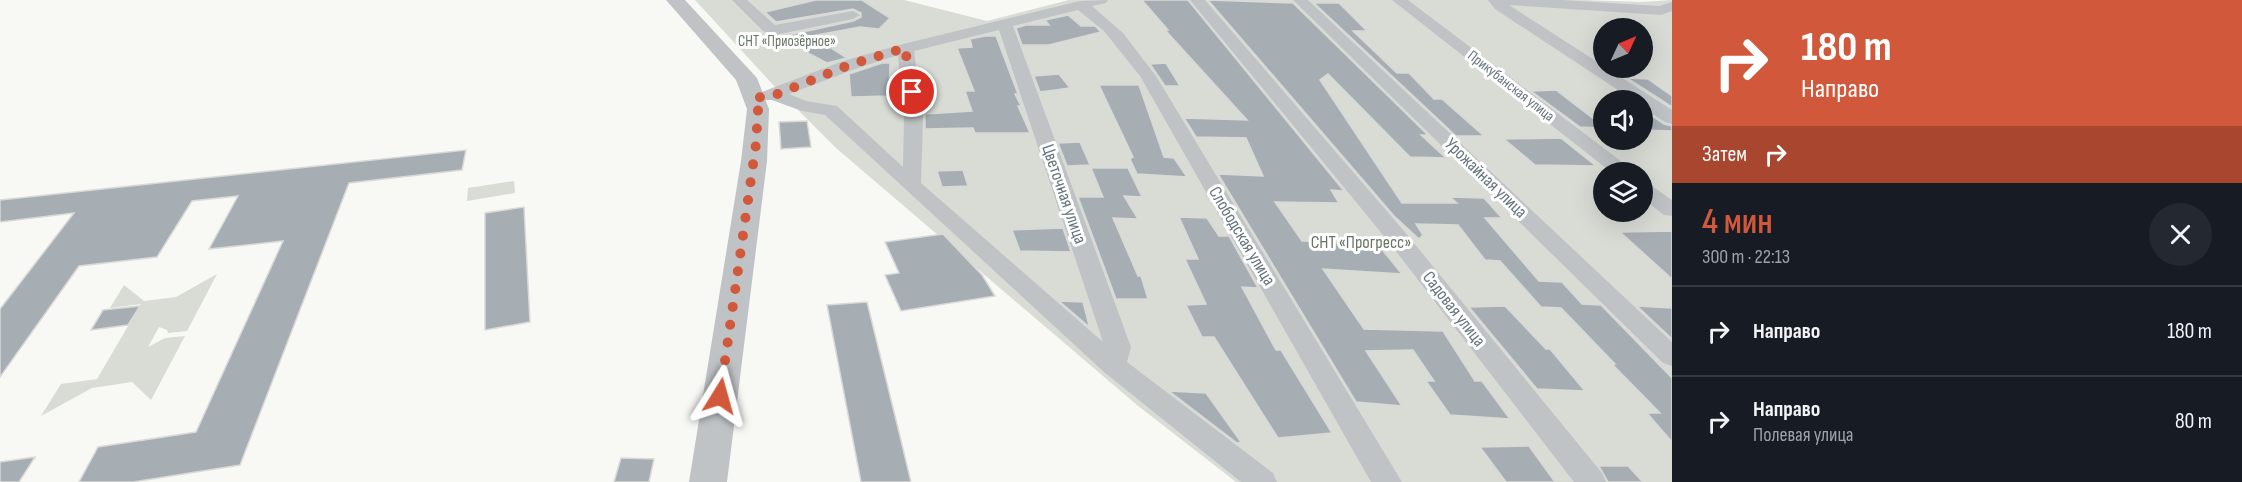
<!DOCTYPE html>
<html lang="ru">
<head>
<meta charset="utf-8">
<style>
	:root { --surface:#171b24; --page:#242831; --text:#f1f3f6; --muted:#9ea1a6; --line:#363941; --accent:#d2583b }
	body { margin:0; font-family:"Sofia Sans Condensed",sans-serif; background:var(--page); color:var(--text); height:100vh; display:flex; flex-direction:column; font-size:22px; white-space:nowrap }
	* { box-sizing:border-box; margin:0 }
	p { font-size:20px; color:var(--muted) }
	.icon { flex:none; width:33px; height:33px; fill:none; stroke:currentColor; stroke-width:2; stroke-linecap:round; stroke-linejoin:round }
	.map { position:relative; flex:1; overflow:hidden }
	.panel { display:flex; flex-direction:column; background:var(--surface); width:570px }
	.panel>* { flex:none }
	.top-card { background:#d2583b; color:#fff; overflow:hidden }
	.needle { width:39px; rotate:46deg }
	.controls { position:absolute; left:1593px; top:18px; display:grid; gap:12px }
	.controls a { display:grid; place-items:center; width:60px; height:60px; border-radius:50%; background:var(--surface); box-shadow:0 6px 24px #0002; font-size:30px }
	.pin { position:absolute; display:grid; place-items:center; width:51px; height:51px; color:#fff; margin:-26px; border:3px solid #fff; border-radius:50%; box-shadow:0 2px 6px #0007 }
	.me { position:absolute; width:66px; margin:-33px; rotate:8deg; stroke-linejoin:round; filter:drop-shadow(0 0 4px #0008) }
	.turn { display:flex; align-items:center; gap:21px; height:126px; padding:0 30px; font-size:27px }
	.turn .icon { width:78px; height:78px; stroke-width:2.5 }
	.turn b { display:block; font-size:42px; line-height:51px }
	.then { display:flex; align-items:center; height:57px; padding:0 30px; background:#0003; gap:12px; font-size:22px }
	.round { display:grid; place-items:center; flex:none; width:63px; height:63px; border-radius:32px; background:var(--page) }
	.summary { display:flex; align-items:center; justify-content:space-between; height:102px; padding:0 30px }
	h1 { font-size:36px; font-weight:600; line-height:45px; color:var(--accent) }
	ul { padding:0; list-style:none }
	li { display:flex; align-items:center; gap:18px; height:90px; padding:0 30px; border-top:2px solid var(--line) }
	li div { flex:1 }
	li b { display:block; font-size:22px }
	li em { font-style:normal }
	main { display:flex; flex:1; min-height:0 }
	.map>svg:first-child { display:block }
</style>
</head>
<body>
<main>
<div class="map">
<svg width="1672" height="482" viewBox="0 0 1672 482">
	<rect width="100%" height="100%" fill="#f8f8f5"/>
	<g fill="#d8dcd5" fill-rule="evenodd">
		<path d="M695,0H904L987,21L1069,0H1583L1642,2L1672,0V482H1236L1137,405L836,148L776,88ZM1604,28H1642V68H1604ZM1604,100H1642V140H1604ZM1604,172H1642V212H1604Z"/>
		<path d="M514,181L515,193L467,201L468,188Z"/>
		<path d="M217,274L187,331L168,333L167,330L159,327L148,347L165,338L185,336L151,400L132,382L92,388L41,416L61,384L97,379L141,304L110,308L124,285L144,301L176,297Z"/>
	</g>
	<g fill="#a7aeb3" stroke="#d9d9d8" stroke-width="1.5">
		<path d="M816,0H862L890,18L879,29L860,27L812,36L847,58L827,63L806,52L790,39L792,38L789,35L853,21L861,17V13L853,9L776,22L765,12Z"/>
		<path d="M1142,0H1188L1344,191L1331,190L1339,203L1275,202L1302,241L1376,242L1402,274L1323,269L1364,329L1443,331L1475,381H1482L1510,419L1450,415L1426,381H1434L1413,350L1366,351L1402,406L1356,402L1218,174L1263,176L1246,138L1196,137L1184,118L1247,120L1165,30H1168Z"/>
		<path d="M1208,0L1293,3L1428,135H1421L1446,158L1410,157L1328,74L1320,80L1402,203H1457L1450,197L1484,198L1502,218H1485L1539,281L1562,282L1582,304L1601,305L1672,378V442L1647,413H1660L1612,364H1615L1561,308L1541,307L1500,261L1485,260L1458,225L1416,224L1423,235L1419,239L1394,216Z"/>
		<path d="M1314,3H1339L1367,31H1353L1397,73H1409L1434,99H1442L1484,136H1456Z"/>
		<path d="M1068,15L1081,26H1095L1101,32L1049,45H1022L1016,28L1026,25H1049L1045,20Z"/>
		<path d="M985,36H996L1018,94H1015L1021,106H1018L1030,133H975L973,128L925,129V114L972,111L965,91H974L957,48L972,47L970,39Z"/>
		<path d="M882,63H890L889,96L851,97L849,74Z"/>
		<path d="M1166,63L1180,86H1165L1150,64Z"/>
		<path d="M1059,74L1070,88L1040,92L1034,76Z"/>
		<path d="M1627,78L1648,79L1672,96V107Z"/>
		<path d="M1099,85H1139L1164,157L1174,158L1187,177L1137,174L1130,159L1133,157Z"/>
		<path d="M1556,90L1604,127V128L1580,127L1531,91Z"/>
		<path d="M1642,114H1649L1664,124L1672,126V131L1642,130Z"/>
		<path d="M807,121L811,147L781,149L779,122Z"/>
		<path d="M1561,138L1596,166L1535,165L1504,139Z"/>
		<path d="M1080,142L1090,165L1067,166L1058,143Z"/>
		<path d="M466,150L462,170L349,183L240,465L133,482H79L98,447L196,432L283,241L209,249L238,196L192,201L157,257L79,266L0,377V309L74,213L0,222V200Z"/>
		<path d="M1091,168H1128L1142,197L1124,196L1138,219L1113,218L1138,276H1141L1148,299H1116L1078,197H1103Z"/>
		<path d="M963,170L968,186L942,187L937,171Z"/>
		<path d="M524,207L530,322L485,330V213Z"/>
		<path d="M1179,217L1207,218L1219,236H1229L1258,288L1242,287L1276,350H1281L1332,433L1278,438L1214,337H1202L1186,305L1206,304L1185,259H1198Z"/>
		<path d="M1063,228L1071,252L1020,251L1012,230Z"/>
		<path d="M1672,231V279L1620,232Z"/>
		<path d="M943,234L982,275L995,296L901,311L885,275L899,273L885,242Z"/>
		<path d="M1059,301L1083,302L1089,325H1087Z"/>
		<path d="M867,302L897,424L911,482H861L827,305Z"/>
		<path d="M140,306L128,325L91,330L103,310Z"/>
		<path d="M1505,306L1546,349H1550L1585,391L1537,389L1469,307Z"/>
		<path d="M1637,306L1672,308V339Z"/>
		<path d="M1169,391L1206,393L1241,442L1237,443Z"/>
		<path d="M1529,446L1555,482H1506L1480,447Z"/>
		<path d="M35,457L19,482H0V462Z"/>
		<path d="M621,458L654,459L649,482H614Z"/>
		<path d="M1599,466H1628L1643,482H1608Z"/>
	</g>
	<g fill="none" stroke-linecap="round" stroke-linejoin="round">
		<g fill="#bfc3c6" fill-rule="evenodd">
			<path d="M732,0H747L775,25L853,11L860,15L853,19L775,35L763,31Z"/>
			<path d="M1108,0L1106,3L1092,6L1123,33L1156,76L1402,482H1371L1140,76L1104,31L1078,10L1013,26L1131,347L1127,362L1273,473L1277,482H1241L1104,372L825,115L802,111L772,100H762L759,96L762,92L843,61L899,45L1080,1ZM999,30L1103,342L921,183L923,117L914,51ZM898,55L904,117L903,167L837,106L806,101L789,94L855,69Z"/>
			<path d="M1190,0H1205L1404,231L1602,473L1606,482H1574L1388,241Z"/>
			<path d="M1293,0H1308L1672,342V366L1663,363Z"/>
			<path d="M1392,0H1408L1630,168L1633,172H1611Z"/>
			<path d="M1488,0H1562L1659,6L1672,2V11L1661,15L1509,5L1672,110V124L1665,122L1642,107V100H1633L1495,9Z"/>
			<path d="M1642,182L1649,184L1672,200V216L1664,215L1642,198Z"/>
		</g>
		<path fill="#bfc3c6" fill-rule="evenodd" d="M666,0H685L757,78L769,109L767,161L727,482H689L741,161L747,109L736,80Z"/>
	</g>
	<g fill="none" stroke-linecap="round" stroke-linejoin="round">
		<path stroke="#d2583b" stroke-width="10" stroke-dasharray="0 18" d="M720,396L756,144L758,110L755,98L775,95L849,65L905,48L912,92"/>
	</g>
	<g text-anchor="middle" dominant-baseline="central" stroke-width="6" stroke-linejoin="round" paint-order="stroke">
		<g font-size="15" fill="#677664" stroke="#fff">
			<text x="787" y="41">СНТ «Приозёрное»</text>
		</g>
		<g font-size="15" fill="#66747d" stroke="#fff">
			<text transform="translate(1511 86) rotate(38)">Прикубанская улица</text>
		</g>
		<g font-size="18" fill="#66747d" stroke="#fff">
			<text transform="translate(1486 178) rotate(44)">Урожайная улица</text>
			<text transform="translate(1064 194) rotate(71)">Цветочная улица</text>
			<text transform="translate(1242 236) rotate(59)">Слободская улица</text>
			<text transform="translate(1454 309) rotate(52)">Садовая улица</text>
		</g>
		<g font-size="18" fill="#677664" stroke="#fff">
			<text x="1361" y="242">СНТ «Прогресс»</text>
		</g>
	</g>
</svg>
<div class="controls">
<a><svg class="needle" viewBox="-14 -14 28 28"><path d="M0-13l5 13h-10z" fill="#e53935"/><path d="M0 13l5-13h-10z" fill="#9ea1a6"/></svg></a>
<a><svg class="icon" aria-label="sound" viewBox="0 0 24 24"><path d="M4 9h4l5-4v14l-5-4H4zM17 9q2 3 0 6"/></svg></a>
<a><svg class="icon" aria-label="layers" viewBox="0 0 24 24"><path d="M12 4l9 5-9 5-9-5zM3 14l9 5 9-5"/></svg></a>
</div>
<div class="pin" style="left:912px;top:92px;background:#d93025"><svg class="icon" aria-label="arrive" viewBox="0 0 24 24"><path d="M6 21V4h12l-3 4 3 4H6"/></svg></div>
<svg class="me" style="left:720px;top:396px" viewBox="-20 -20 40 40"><path d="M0-17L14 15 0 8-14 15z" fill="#d2583b" stroke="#fff" stroke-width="4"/></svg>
</div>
<section class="panel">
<div class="top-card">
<div class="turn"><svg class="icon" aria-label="right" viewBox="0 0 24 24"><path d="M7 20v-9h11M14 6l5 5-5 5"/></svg><div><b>180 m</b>Направо</div></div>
<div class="then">Затем<svg class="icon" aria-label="right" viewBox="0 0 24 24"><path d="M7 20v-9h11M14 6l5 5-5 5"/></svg></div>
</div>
<div class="summary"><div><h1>4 мин</h1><p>300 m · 22:13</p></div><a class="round"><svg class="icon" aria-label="close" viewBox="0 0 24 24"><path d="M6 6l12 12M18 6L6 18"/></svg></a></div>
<ul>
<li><svg class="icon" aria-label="right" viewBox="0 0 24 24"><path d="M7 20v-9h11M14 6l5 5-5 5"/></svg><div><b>Направо</b></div><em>180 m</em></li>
<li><svg class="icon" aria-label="right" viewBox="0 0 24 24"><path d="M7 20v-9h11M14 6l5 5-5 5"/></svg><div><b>Направо</b><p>Полевая улица</p></div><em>80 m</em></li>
</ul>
</section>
</main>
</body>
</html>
